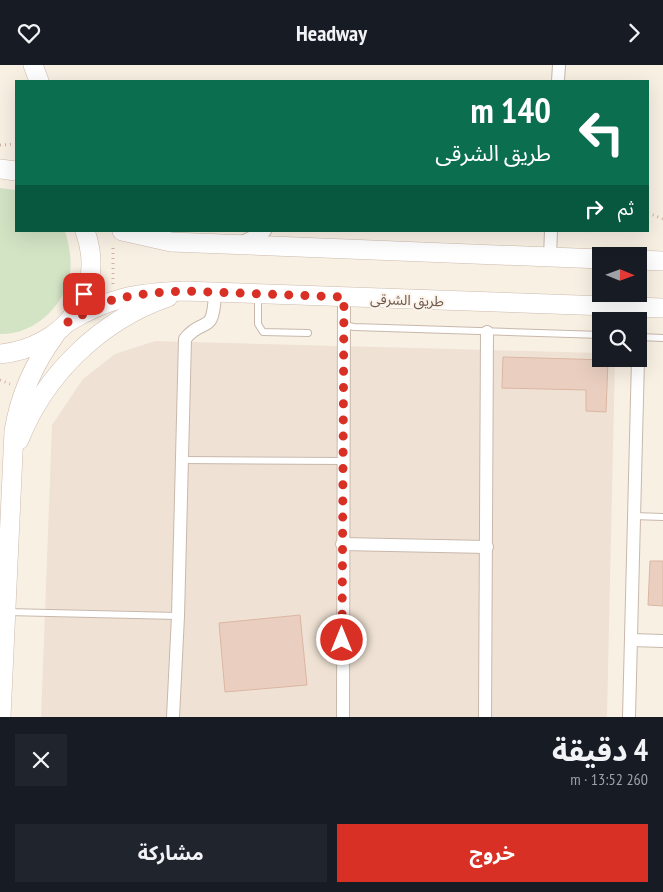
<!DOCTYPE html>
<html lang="ar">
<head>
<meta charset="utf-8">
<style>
	:root { --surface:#171b24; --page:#20242c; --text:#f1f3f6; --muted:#9ea1a6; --accent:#d93025 }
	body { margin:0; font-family:"PT Sans Narrow","Noto Sans Arabic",sans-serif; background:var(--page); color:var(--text); direction:rtl; height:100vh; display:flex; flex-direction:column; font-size:19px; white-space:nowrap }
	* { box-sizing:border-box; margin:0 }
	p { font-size:16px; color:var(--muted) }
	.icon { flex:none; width:28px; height:28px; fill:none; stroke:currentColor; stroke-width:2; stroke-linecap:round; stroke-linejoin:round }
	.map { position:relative; height:652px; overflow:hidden; direction:ltr }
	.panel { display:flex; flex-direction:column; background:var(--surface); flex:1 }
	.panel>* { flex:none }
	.guide { position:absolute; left:15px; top:15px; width:634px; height:152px; border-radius:0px; box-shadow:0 5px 20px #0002; direction:rtl; background:#0b6e4f; color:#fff; overflow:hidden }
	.needle { width:32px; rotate:91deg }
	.tools { position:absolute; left:592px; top:182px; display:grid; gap:10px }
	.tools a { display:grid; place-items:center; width:55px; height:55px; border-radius:0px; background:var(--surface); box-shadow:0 5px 20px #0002; font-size:25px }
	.pin { position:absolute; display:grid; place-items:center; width:42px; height:42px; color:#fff; margin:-21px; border-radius:10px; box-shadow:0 2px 8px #0006 }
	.me { position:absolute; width:55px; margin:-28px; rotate:0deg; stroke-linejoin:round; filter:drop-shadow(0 0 4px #0008) }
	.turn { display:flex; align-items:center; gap:18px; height:105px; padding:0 15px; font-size:22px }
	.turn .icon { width:65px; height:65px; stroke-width:2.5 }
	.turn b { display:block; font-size:35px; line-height:42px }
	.then { display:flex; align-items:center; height:48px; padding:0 15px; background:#0003; gap:10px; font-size:19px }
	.round { display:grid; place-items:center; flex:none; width:52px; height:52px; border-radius:0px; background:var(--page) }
	.summary { display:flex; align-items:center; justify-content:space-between; height:85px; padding:0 15px }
	h1 { font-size:30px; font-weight:700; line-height:38px }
	.primary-button { display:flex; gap:10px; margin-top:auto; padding:10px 15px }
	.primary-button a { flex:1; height:58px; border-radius:0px; background:var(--accent); color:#fff; font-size:20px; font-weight:700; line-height:58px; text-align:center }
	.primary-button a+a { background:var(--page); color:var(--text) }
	header { display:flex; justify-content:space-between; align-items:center; height:65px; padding:0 15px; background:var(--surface); font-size:22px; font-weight:700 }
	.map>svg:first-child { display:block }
</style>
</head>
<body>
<header><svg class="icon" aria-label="forward" viewBox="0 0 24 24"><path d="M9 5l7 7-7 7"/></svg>Headway<svg class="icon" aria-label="heart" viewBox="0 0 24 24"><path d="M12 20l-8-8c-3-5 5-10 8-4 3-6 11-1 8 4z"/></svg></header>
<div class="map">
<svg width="663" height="652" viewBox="0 0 663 652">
	<rect width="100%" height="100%" fill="#f9f0e4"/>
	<path fill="#efe2d4" d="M155,276L601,288V294H615L607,652H41L52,360L83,314L115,289Z"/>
	<path fill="#d3e4c5" d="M0,123L16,125V166H65C69,180 72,194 70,208C65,241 34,270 0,269Z"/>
	<g fill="#eacfc0" stroke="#dbb6a2">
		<path d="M503,292L608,295L606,347L586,346V325L502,323Z"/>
		<path d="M650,496H663V541L648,540Z"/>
		<path d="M300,550L307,620L225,627L219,558Z"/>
	</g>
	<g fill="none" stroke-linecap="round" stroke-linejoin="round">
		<defs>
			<g id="lane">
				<path d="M258,231V259L263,267L308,268"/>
				<path d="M344,260L354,262L601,270"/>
				<path d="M639,272L663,273"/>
				<path d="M182,395L342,396"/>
				<path d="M634,451L663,452"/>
				<path d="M7,547L178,551"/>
			</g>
			<g id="street">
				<path d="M558,16L559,0"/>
				<path d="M240,178L265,166"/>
				<path d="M550,192L551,166"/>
				<path d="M639,266V243"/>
				<path d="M342,479L487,482"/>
				<path d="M631,575L663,576"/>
				<path d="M173,652L178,551L185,274C204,250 213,273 215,228"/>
				<path d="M343,652L344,232"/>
				<path d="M485,652L487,267"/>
				<path d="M629,652L638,294"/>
			</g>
			<g id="secondary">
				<path d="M33,0L39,16"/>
				<path d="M0,104L16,106"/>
				<path d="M122,166L171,177L601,194"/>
				<path d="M639,195L663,196"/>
				<path d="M68,257C110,232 137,228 184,226L663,243"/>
				<path d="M0,289C62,283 108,229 85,166"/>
				<path d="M19,375C45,309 101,255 168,232"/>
				<path d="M1,652L14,366C20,330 33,300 55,270"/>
			</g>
		</defs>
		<use href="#lane" stroke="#c8b8ac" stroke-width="8"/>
		<use href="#street" stroke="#c8b8ac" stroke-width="14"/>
		<use href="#secondary" stroke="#cdbaad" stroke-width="20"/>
		<g stroke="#cfb2a3" stroke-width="3" stroke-dasharray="1 4" stroke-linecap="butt">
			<path d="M0,80L16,79"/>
			<path d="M648,148L663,154"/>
			<path d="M113,219V181"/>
			<path d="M0,315L10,319"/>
		</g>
		<use href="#lane" stroke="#fff" stroke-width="6"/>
		<use href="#street" stroke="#fff" stroke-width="12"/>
		<use href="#secondary" stroke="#fff" stroke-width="19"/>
	</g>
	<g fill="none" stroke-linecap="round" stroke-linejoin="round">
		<path stroke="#d93025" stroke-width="9" stroke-dasharray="0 16.2" d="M84,229L80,239L68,257L114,234L150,228L184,226L344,232L342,575"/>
	</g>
	<g text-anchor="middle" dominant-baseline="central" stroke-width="4" stroke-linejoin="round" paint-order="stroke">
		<g font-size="14" fill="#6e584d" stroke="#fcf4ea">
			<text transform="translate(407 235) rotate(2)">طريق الشرقى</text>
		</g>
	</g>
</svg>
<div class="tools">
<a><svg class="needle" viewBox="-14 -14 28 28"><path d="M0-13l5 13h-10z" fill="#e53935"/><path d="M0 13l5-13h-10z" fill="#9ea1a6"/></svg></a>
<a><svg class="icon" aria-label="search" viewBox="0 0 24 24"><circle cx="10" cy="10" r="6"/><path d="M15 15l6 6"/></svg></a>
</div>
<div class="pin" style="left:84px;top:229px;background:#d93025"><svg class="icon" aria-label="arrive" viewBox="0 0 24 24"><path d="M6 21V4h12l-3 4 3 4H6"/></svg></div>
<svg class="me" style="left:342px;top:575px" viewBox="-20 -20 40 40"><circle r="17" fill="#d93025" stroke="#fff" stroke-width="3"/><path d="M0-11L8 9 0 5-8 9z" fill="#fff"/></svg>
<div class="guide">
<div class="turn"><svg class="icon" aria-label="left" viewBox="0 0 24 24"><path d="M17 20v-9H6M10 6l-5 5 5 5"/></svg><div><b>140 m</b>طريق الشرقى</div></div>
<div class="then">ثم<svg class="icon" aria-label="right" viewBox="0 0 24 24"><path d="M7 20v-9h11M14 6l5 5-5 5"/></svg></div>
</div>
</div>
<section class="panel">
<div class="summary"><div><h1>4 دقيقة</h1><p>260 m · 13:52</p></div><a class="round"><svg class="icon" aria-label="close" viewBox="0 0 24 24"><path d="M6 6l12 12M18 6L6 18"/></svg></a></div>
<div class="primary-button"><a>خروج</a><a>مشاركة</a></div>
</section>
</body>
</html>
